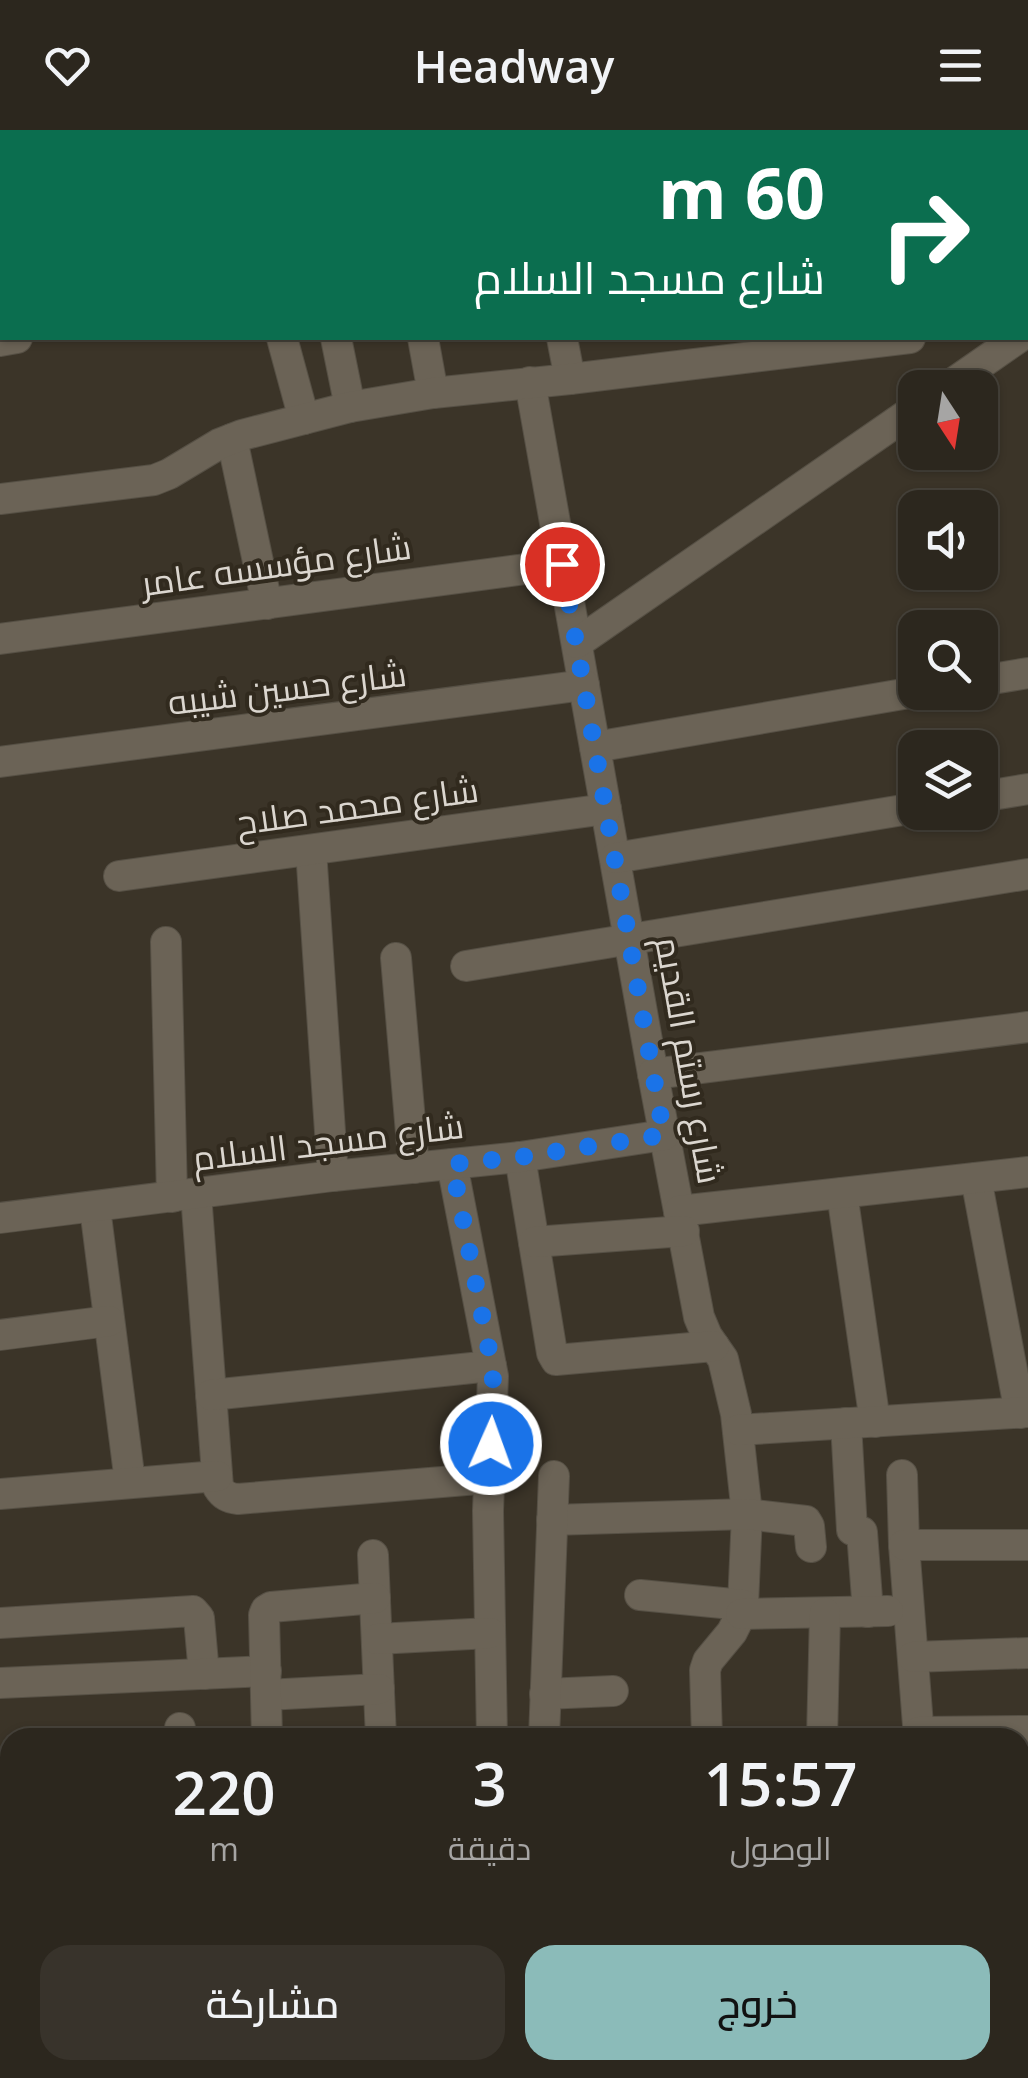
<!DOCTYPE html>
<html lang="ar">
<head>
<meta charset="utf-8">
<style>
	:root { --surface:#2c271e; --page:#38332b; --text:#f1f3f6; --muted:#a6a5a4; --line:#48443c; --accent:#8bbbb9 }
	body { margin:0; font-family:"Open Sans",Cairo,sans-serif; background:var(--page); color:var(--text); direction:rtl; height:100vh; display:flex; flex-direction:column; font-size:38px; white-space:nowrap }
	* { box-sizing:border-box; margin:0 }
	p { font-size:32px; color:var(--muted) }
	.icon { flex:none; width:55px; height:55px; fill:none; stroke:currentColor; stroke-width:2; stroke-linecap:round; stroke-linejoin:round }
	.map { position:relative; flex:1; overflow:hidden; direction:ltr }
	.sheet { position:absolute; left:0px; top:1598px; width:1030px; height:352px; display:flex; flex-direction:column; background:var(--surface); border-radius:30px 30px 0 0; box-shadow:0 2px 8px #0004,0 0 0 2px var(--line); direction:rtl }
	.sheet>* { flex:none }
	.hud { position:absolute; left:0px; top:0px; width:1030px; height:210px; box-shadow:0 2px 8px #0004,0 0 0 2px var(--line); direction:rtl; background:#0b6e4f; color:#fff; overflow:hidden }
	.needle { width:65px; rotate:168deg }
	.buttons { position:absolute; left:898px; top:240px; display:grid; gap:20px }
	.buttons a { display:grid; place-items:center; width:100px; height:100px; border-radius:20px; background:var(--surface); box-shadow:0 2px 8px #0004,0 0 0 2px var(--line); font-size:50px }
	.pin { position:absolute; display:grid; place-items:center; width:85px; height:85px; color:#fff; margin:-42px; border:5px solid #fff; border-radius:50%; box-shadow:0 2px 10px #0007 }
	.me { position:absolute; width:110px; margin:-55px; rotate:2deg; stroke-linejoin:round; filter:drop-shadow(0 0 8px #0008) }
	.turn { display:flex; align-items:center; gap:35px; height:210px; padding:0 40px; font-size:45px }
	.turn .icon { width:130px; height:130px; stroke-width:2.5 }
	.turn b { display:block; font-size:70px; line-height:85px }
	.eta { display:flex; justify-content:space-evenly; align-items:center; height:170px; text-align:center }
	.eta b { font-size:60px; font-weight:600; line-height:70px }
	.button { display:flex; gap:20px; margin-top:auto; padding:20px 40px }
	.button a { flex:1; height:115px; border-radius:30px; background:var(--accent); color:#111; font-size:40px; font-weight:600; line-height:115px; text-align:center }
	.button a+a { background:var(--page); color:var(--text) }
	header { display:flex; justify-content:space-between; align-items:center; height:130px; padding:0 40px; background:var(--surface); font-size:45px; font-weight:600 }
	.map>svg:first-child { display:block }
</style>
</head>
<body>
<header><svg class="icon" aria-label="menu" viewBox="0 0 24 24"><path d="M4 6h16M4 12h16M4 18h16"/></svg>Headway<svg class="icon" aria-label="heart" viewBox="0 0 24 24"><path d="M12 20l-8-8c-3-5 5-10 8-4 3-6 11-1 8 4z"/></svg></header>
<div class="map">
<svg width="1028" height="1948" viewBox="0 0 1028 1948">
	<rect width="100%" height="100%" fill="#3b3428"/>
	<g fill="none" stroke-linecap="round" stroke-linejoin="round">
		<defs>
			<g id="street">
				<path d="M652,0L653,2"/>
				<path d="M806,0V2"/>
				<path d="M941,0L942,2"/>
				<path d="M0,1L3,0"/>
				<path d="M543,2L552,0"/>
				<path d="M0,151L2,150"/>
				<path d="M282,208L304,289"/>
				<path d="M336,208L350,277"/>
				<path d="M423,208L433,263"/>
				<path d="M562,208L570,249"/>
				<path d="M0,211L17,208"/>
				<path d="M530,252L653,944L699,1187L707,1206L723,1229L736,1284L747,1384L743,1475L741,1484L732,1502L708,1531L705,1540L707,1608"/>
				<path d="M946,258L1018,208"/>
				<path d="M232,309L267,474"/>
				<path d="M0,369L154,350L169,344L219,314L242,305L350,277L433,263L570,249L910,208"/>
				<path d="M0,509L563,434"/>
				<path d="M577,513L915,279"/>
				<path d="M980,551L1028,543"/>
				<path d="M595,617L915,562"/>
				<path d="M0,632L584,555"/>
				<path d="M980,667L1028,659"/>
				<path d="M311,720L333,1046"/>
				<path d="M615,728L915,678"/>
				<path d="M119,746L606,679"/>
				<path d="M166,812L172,1067"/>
				<path d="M396,828L414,1038"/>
				<path d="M466,836L1028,744"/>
				<path d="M653,944L1028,897"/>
				<path d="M520,1027L552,1223L556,1230L714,1216"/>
				<path d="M452,1034L493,1246L488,1381L492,1608"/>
				<path d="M976,1048L1020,1283"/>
				<path d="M842,1063L875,1292"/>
				<path d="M196,1064L218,1357C223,1365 228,1368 238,1369L490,1348"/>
				<path d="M95,1078L130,1352"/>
				<path d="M679,1081L1028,1042"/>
				<path d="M0,1088L333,1046L520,1027L664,1005"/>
				<path d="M534,1112L684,1101"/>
				<path d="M0,1205L109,1191"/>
				<path d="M211,1265L491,1236"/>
				<path d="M846,1293L852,1400L862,1402L868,1482"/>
				<path d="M738,1300L1028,1282"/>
				<path d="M902,1345L904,1415L919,1608"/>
				<path d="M0,1364L217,1346"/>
				<path d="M552,1390L747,1384L806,1391L809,1396L811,1417"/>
				<path d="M904,1415H1028"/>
				<path d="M373,1425L381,1608"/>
				<path d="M640,1465L743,1475"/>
				<path d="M741,1484L888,1481"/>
				<path d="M0,1493L193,1481L199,1488L204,1544"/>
				<path d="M377,1509L490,1503"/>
				<path d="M913,1527L1028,1523"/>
				<path d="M0,1553L266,1541"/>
				<path d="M545,1564L613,1561"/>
				<path d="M266,1565L379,1559"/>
				<path d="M180,1598L181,1608"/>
				<path d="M919,1602L1028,1601"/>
				<path d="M267,1608L264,1485L266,1480L271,1477L375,1468"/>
				<path d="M544,1608L554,1346"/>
				<path d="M822,1608L825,1483"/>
				<path d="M1020,1700H1028"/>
				<path d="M1020,1866H1028"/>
				<path d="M0,1894L10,1899"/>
				<path d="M20,1948L23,1940"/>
			</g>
		</defs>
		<use href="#street" stroke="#565045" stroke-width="32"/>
		<use href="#street" stroke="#6b6356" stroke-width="30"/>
	</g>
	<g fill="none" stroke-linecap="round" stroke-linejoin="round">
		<path stroke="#1a73e8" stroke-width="18" stroke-dasharray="0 32.4" d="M491,1314L493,1246L490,1225L452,1034L520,1027L664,1005L562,434"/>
	</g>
	<g text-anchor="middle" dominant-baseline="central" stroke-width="8" stroke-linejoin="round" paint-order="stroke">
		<g font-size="35" fill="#dbd6cf" stroke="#312a1e">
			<text transform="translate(276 434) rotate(-8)">شارع مؤسسه عامر</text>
			<text transform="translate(287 557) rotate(-7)">شارع حسين شيبه</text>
			<text transform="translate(357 675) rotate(-8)">شارع محمد صلاح</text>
			<text transform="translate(690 930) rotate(80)">شارع رستم القديم</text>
			<text transform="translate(328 1011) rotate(-7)">شارع مسجد السلام</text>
		</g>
	</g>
</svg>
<div class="buttons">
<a><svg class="needle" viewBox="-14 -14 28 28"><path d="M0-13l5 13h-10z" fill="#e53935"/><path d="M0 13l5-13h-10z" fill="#a6a5a4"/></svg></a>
<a><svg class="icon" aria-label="sound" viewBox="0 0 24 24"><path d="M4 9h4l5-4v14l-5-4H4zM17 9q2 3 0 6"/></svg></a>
<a><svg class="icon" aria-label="search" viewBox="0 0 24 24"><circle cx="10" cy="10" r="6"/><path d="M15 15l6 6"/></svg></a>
<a><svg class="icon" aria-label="layers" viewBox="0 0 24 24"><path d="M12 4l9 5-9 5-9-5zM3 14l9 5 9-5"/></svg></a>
</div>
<div class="pin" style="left:562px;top:434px;background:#d93025"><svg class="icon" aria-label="arrive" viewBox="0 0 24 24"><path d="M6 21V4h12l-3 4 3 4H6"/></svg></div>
<svg class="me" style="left:491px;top:1314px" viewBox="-20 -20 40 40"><circle r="17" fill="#1a73e8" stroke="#fff" stroke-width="3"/><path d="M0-11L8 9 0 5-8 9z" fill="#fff"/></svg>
<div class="hud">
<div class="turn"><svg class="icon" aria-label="right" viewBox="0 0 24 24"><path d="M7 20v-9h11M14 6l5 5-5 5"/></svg><div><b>60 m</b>شارع مسجد السلام</div></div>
</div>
<section class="sheet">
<div class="eta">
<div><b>15:57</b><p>الوصول</p></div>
<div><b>3</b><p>دقيقة</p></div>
<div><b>220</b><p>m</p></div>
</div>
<div class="button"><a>خروج</a><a>مشاركة</a></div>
</section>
</div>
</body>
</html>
